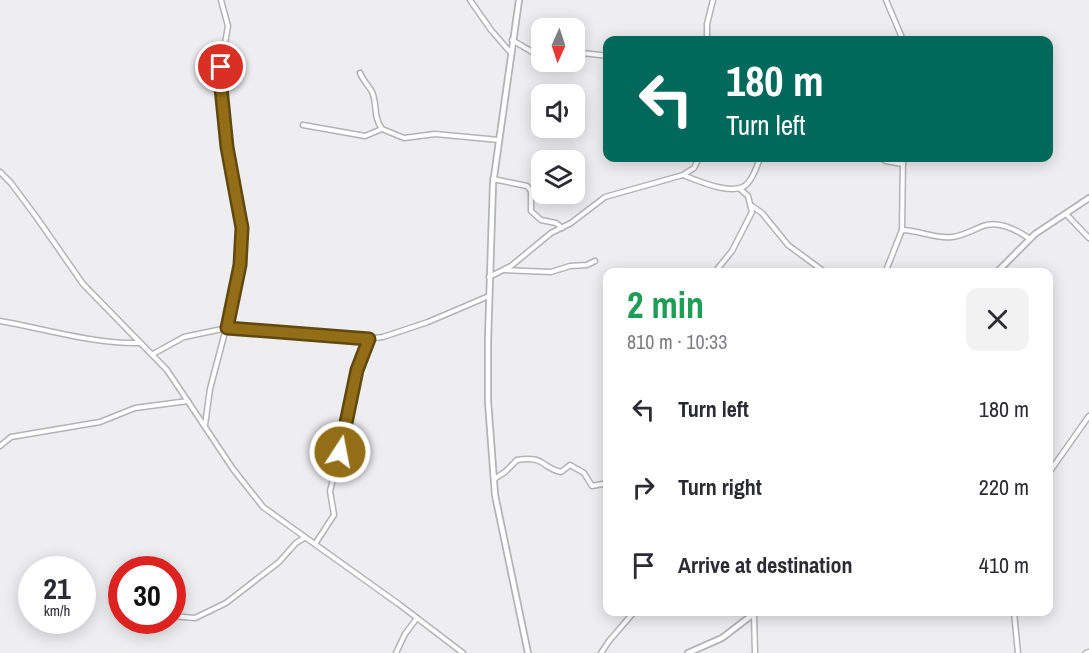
<!DOCTYPE html>
<html lang="en">
<head>
<meta charset="utf-8">
<style>
	:root { --surface:#fff; --page:#f2f2f3; --text:#2b2b33; --muted:#7c7c81 }
	body { margin:0; font-family:"Archivo Narrow",sans-serif; background:var(--page); color:var(--text); height:100vh; display:flex; flex-direction:column; font-size:22px; white-space:nowrap }
	* { box-sizing:border-box; margin:0 }
	p { font-size:20px; color:var(--muted) }
	.icon { flex:none; width:33px; height:33px; fill:none; stroke:currentColor; stroke-width:2; stroke-linecap:round; stroke-linejoin:round }
	.map { position:relative; flex:1; overflow:hidden }
	.panel { position:absolute; left:603px; top:268px; width:450px; height:348px; display:flex; flex-direction:column; background:var(--surface); border-radius:12px; box-shadow:0 3px 15px #0003 }
	.panel>* { flex:none }
	.hud { position:absolute; left:603px; top:36px; width:450px; height:126px; border-radius:12px; box-shadow:0 3px 15px #0003; background:#00695c; color:#fff; overflow:hidden }
	.needle { width:39px; rotate:183deg }
	.controls { position:absolute; left:531px; top:18px; display:grid; gap:12px }
	.controls a { display:grid; place-items:center; width:54px; height:54px; border-radius:12px; background:var(--surface); box-shadow:0 3px 15px #0003; font-size:30px }
	.speed { position:absolute; left:18px; top:556px; display:flex; gap:12px; font-size:30px; font-weight:700; text-align:center }
	.speed>* { display:grid; place-content:center; width:78px; height:78px; border-radius:50%; background:var(--surface); box-shadow:0 3px 15px #0003; line-height:1 }
	.speed small { font-size:15px; font-weight:400 }
	.speed .limit { border:9px solid #d22; background:#fff; color:#111 }
	.pin { position:absolute; display:grid; place-items:center; width:51px; height:51px; color:#fff; margin:-26px; border:3px solid #fff; border-radius:50%; box-shadow:0 2px 6px #0007 }
	.me { position:absolute; width:66px; margin:-33px; rotate:11deg; stroke-linejoin:round; filter:drop-shadow(0 0 4px #0008) }
	.turn { display:flex; align-items:center; gap:21px; height:126px; padding:0 24px; font-size:27px }
	.turn .icon { width:78px; height:78px; stroke-width:2.5 }
	.turn b { display:block; font-size:42px; line-height:51px }
	.round { display:grid; place-items:center; flex:none; width:63px; height:63px; border-radius:12px; background:var(--page) }
	.headline { display:flex; align-items:center; justify-content:space-between; height:102px; padding:0 24px }
	h1 { font-size:36px; font-weight:800; line-height:45px; color:#1e9e55 }
	ul { padding:0; list-style:none }
	li { display:flex; align-items:center; gap:18px; height:78px; padding:0 24px }
	li div { flex:1 }
	li b { display:block; font-size:22px }
	li em { font-style:normal }
	.map>svg:first-child { display:block }
</style>
</head>
<body>
<div class="map">
<svg width="1089" height="653" viewBox="0 0 1089 653">
	<rect width="100%" height="100%" fill="#eeeef1"/>
	<g fill="none" stroke-linecap="round" stroke-linejoin="round">
		<defs>
			<g id="minor">
				<path d="M470,0L491,30L510,52"/>
				<path d="M886,0L903,40"/>
				<path d="M512,40L534,53H542"/>
				<path d="M707,40V24L713,0"/>
				<path d="M574,52L608,56"/>
				<path d="M360,73C363,80 367,84 371,90C378,101 372,115 382,129L404,138L435,134L499,140"/>
				<path d="M303,125L365,136L382,129"/>
				<path d="M881,158L886,161L903,164"/>
				<path d="M0,172L11,183L37,218L83,284L167,370L233,469L263,507L400,605L463,653"/>
				<path d="M683,175C698,181 734,197 747,184C754,177 757,166 760,158"/>
				<path d="M493,179L527,186L531,191V211L541,220L556,223L562,228"/>
				<path d="M752,206L762,213L788,245L826,273"/>
				<path d="M1066,214L1089,238"/>
				<path d="M902,230C919,230 934,239 952,237C962,236 973,230 983,226C999,220 1017,230 1030,239"/>
				<path d="M505,270L551,272L570,266L587,265L595,261"/>
				<path d="M714,273L732,251L752,212L748,196L740,189"/>
				<path d="M885,273L902,230L903,158"/>
				<path d="M489,277L511,266L551,233L571,223L605,197L683,175L694,168L699,158"/>
				<path d="M0,321C46,329 93,344 140,343"/>
				<path d="M153,354L184,337L227,328L358,340L383,337L428,322L489,296"/>
				<path d="M205,425L210,389L235,294L241,255L242,228L227,147L221,88V67L228,26L221,0"/>
				<path d="M0,446L11,437L100,422L135,408L188,401"/>
				<path d="M1048,474L1089,416"/>
				<path d="M494,479L505,472L517,460C544,455 542,468 561,472L570,465L584,473L592,486L608,483"/>
				<path d="M315,544L334,515L330,491L340,452L357,370L369,339"/>
				<path d="M1014,612L1018,653"/>
				<path d="M754,614L755,653"/>
				<path d="M172,616L195,618L226,603L279,562L296,543L304,538"/>
				<path d="M396,653L405,634L417,618"/>
				<path d="M601,653L609,641L634,612"/>
				<path d="M1086,653L1089,652"/>
			</g>
			<g id="tertiary">
				<path d="M519,0L493,184L488,340V401L495,495L528,653"/>
				<path d="M996,273L1035,234L1089,198"/>
				<path d="M688,653L722,638L756,612"/>
			</g>
		</defs>
		<use href="#minor" stroke="#b2b3b6" stroke-width="7"/>
		<use href="#tertiary" stroke="#b2b3b6" stroke-width="8"/>
		<use href="#minor" stroke="#fff" stroke-width="4"/>
		<use href="#tertiary" stroke="#fff" stroke-width="4.5"/>
	</g>
	<g fill="none" stroke-linecap="round" stroke-linejoin="round">
		<defs>
			<path id="route" d="M221,67V88L227,147L242,228L240,265L227,328L369,339L357,370L340,452"/>
		</defs>
		<use href="#route" stroke="#60480e" stroke-width="15"/>
		<use href="#route" stroke="#936e16" stroke-width="10"/>
	</g>
</svg>
<div class="controls">
<a><svg class="needle" viewBox="-14 -14 28 28"><path d="M0-13l5 13h-10z" fill="#e53935"/><path d="M0 13l5-13h-10z" fill="#7c7c81"/></svg></a>
<a><svg class="icon" aria-label="sound" viewBox="0 0 24 24"><path d="M4 9h4l5-4v14l-5-4H4zM17 9q2 3 0 6"/></svg></a>
<a><svg class="icon" aria-label="layers" viewBox="0 0 24 24"><path d="M12 4l9 5-9 5-9-5zM3 14l9 5 9-5"/></svg></a>
</div>
<div class="speed"><div>21<small>km/h</small></div><div class="limit">30</div></div>
<div class="pin" style="left:221px;top:67px;background:#d93025"><svg class="icon" aria-label="arrive" viewBox="0 0 24 24"><path d="M6 21V4h12l-3 4 3 4H6"/></svg></div>
<svg class="me" style="left:340px;top:452px" viewBox="-20 -20 40 40"><circle r="17" fill="#936e16" stroke="#fff" stroke-width="3"/><path d="M0-11L8 9 0 5-8 9z" fill="#fff"/></svg>
<div class="hud">
<div class="turn"><svg class="icon" aria-label="left" viewBox="0 0 24 24"><path d="M17 20v-9H6M10 6l-5 5 5 5"/></svg><div><b>180 m</b>Turn left</div></div>
</div>
<section class="panel">
<div class="headline"><div><h1>2 min</h1><p>810 m · 10:33</p></div><a class="round"><svg class="icon" aria-label="close" viewBox="0 0 24 24"><path d="M6 6l12 12M18 6L6 18"/></svg></a></div>
<ul>
<li><svg class="icon" aria-label="left" viewBox="0 0 24 24"><path d="M17 20v-9H6M10 6l-5 5 5 5"/></svg><div><b>Turn left</b></div><em>180 m</em></li>
<li><svg class="icon" aria-label="right" viewBox="0 0 24 24"><path d="M7 20v-9h11M14 6l5 5-5 5"/></svg><div><b>Turn right</b></div><em>220 m</em></li>
<li><svg class="icon" aria-label="arrive" viewBox="0 0 24 24"><path d="M6 21V4h12l-3 4 3 4H6"/></svg><div><b>Arrive at destination</b></div><em>410 m</em></li>
</ul>
</section>
</div>
</body>
</html>
